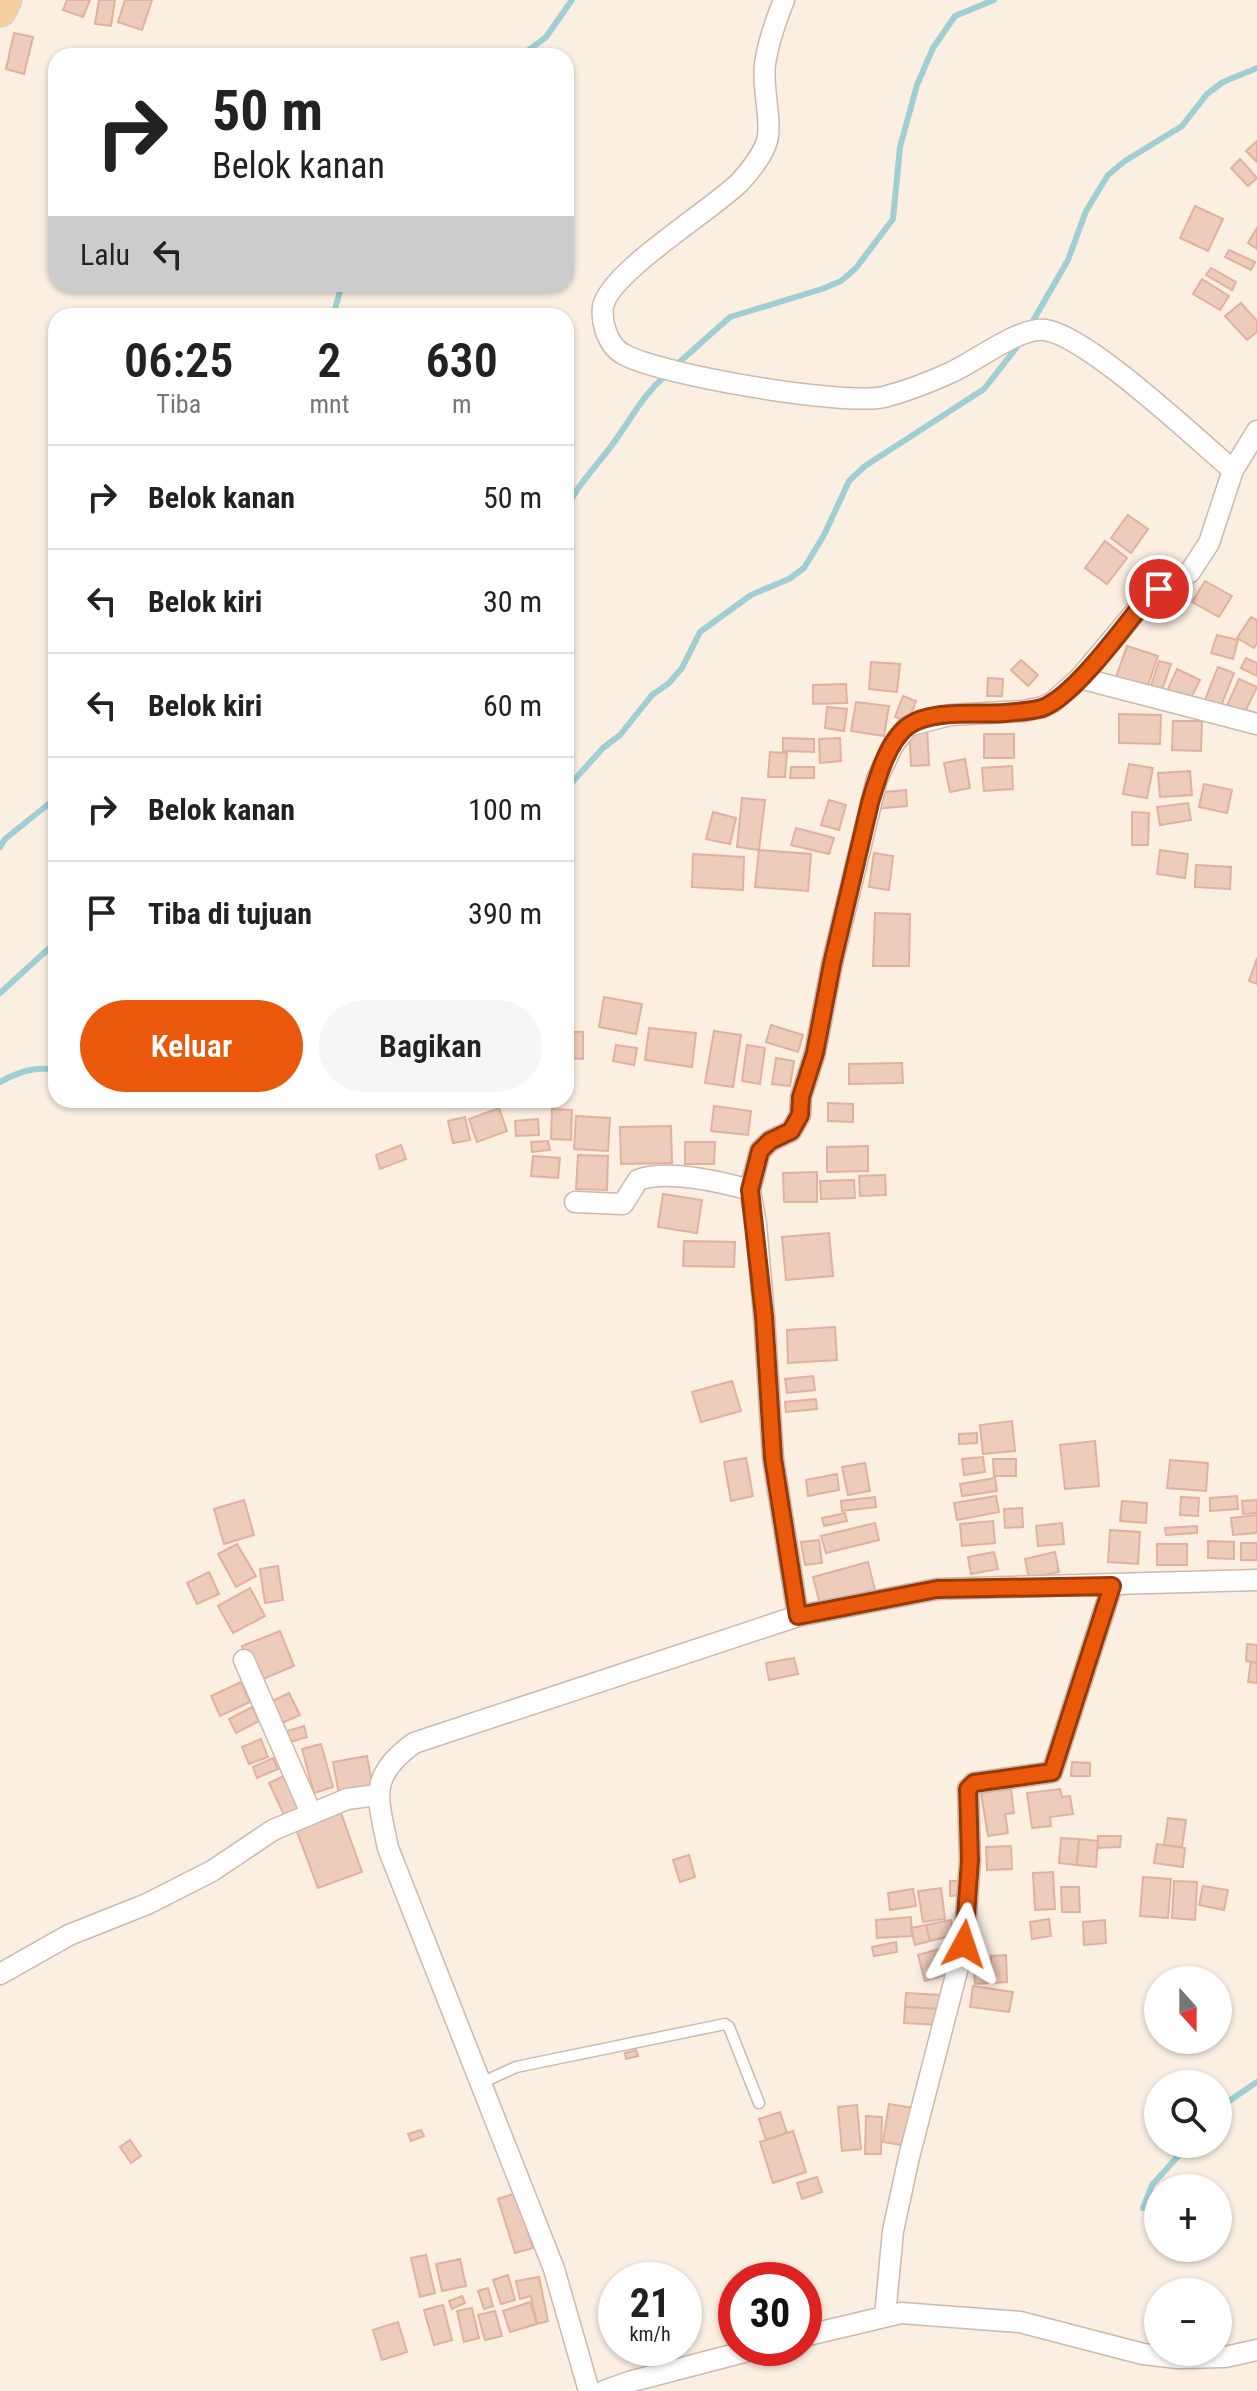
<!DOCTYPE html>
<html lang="id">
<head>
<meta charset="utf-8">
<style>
	:root { --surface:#fff; --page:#f6f6f6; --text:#222; --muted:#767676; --line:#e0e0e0; --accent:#ea580c }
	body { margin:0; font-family:"Roboto Condensed",sans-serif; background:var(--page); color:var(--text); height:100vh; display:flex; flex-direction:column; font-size:30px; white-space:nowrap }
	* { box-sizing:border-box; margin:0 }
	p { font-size:26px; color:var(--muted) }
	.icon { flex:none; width:44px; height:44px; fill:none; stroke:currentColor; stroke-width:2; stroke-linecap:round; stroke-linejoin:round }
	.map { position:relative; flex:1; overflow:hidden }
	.sheet { position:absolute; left:48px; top:308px; width:526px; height:800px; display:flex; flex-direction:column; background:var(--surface); border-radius:24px; box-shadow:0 2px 6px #0004 }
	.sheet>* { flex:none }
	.top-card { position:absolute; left:48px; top:48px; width:526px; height:244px; border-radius:24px; box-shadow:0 2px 6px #0004; background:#fff; color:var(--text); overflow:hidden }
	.needle { width:52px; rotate:159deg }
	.tools { position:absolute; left:1144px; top:1966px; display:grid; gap:16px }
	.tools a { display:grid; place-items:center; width:88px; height:88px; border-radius:50%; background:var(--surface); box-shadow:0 2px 6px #0004; font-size:40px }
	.speed { position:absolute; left:598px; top:2262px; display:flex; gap:16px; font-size:40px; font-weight:700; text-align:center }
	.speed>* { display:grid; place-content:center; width:104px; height:104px; border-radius:50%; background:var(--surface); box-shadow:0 2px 6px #0004; line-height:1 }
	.speed small { font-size:20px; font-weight:400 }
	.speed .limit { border:12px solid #d22; background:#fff; color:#111 }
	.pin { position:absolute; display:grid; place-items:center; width:68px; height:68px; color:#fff; margin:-34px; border:4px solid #fff; border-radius:50%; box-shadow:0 2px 8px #0007 }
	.me { position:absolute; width:88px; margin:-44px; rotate:5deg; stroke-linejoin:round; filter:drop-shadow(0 0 6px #0008) }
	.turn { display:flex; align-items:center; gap:28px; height:168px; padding:0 32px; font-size:36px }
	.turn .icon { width:104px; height:104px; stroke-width:2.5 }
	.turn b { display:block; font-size:56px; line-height:68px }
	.then { display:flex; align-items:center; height:76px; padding:0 32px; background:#0003; gap:16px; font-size:30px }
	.eta { display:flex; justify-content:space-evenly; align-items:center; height:136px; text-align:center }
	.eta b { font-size:48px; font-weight:600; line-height:56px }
	.cta { display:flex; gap:16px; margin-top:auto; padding:16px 32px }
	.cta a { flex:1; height:92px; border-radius:48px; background:var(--accent); color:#fff; font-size:32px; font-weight:600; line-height:92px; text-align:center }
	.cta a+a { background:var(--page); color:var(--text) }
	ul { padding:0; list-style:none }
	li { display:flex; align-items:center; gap:24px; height:104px; padding:0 32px; border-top:2px solid var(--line) }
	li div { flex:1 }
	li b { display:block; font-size:30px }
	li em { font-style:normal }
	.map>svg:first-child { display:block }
</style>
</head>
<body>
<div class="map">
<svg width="1257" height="2391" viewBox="0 0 1257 2391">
	<rect width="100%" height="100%" fill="#fbefe2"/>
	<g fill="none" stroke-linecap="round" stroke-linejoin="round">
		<g stroke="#9fcfd4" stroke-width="6">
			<path d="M521,56L546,37L572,0"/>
			<path d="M333,316L342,284"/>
			<path d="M1030,326L1068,260L1086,211L1108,175L1125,161L1182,126L1207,94L1223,82L1257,68"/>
			<path d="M674,367L730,317L822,289L841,281L856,268L893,219L900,147L917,85L933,48L955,16L994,0"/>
			<path d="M566,509C579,482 600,463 617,438C634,414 643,395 666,375"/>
			<path d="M566,789L603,748L620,735L652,695L669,683L682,668L700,632L751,595L789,579L804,568L824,535L849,481L865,466L984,389L1020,343"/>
			<path d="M0,847L5,839L56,798"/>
			<path d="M0,993L56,942"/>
			<path d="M0,1082C19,1072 34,1066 56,1070"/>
			<path d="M1218,2112L1226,2103L1257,2082"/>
			<path d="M1143,2208L1152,2185L1189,2144"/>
		</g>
	</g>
	<g fill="#ecb" stroke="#e0b29d" stroke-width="2">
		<path d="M67,0H90L83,17L63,10Z"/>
		<path d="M99,0H115L111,26L95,24Z"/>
		<path d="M125,0H152L142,30L118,22Z"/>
		<path d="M14,33L33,37L24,74L6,69Z"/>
		<path d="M1257,141V162L1246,151Z"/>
		<path d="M1240,159L1257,178L1248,186L1231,168Z"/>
		<path d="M1195,206L1223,219L1208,251L1180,238Z"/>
		<path d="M1257,228V249L1248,243Z"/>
		<path d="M1229,250L1255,262L1251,270L1225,257Z"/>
		<path d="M1211,268L1236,282L1232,290L1206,275Z"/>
		<path d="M1202,279L1229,296L1220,310L1193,294Z"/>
		<path d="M1241,303L1257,321V332L1247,340L1225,316Z"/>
		<path d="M1128,515L1148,529L1131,553L1111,538Z"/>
		<path d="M1105,541L1127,558L1107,584L1085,568Z"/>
		<path d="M1205,581L1232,596L1219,617L1192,602Z"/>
		<path d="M1251,617L1257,620V643L1254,648L1237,638Z"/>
		<path d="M1217,635L1238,640L1233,659L1211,653Z"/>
		<path d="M1127,646L1158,656L1147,688L1116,677Z"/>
		<path d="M1246,658L1257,663V676L1241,668Z"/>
		<path d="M1021,660L1038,675L1028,686L1011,670Z"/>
		<path d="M1159,661L1171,664L1162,690L1151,686Z"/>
		<path d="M871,662L900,664L897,692L869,689Z"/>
		<path d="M1218,667L1234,673L1221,706L1205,700Z"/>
		<path d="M1177,669L1200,680L1189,702L1167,691Z"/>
		<path d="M988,678L1003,679L1002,696H987Z"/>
		<path d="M1239,679L1257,687L1243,716L1226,708Z"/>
		<path d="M846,684L847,703L813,704V685Z"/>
		<path d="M903,696L916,701L908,722L895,717Z"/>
		<path d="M856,702L889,706L884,736L851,731Z"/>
		<path d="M827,707L847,709L844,731L825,728Z"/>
		<path d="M1119,714L1161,715L1160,744L1119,743Z"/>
		<path d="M1173,721H1202L1201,751L1172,750Z"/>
		<path d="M927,727L929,765L911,766L909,728Z"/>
		<rect x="984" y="734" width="30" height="24"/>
		<path d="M783,738L814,739V752L783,751Z"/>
		<path d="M840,738L841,761L820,763L819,739Z"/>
		<path d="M770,752L787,753L785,777H768Z"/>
		<path d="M965,759L970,788L950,792L944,763Z"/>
		<path d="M1129,764L1153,768L1147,798L1123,794Z"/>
		<path d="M1012,766L1013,789L984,791L982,768Z"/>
		<path d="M791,767H814V778H790Z"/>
		<path d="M1190,771L1192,795L1160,797L1158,773Z"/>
		<path d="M1204,784L1232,790L1227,813L1199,807Z"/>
		<path d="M906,790L907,806L875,809L874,793Z"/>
		<path d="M742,798L765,800L759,850L737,847Z"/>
		<path d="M829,800L846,805L839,830L821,825Z"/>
		<path d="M1188,803L1191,820L1160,825L1157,807Z"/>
		<path d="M713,812L736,818L730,844L706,839Z"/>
		<path d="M1132,812L1149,813L1148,845H1132Z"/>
		<path d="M796,828L834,838L829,854L791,845Z"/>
		<path d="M759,850L811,854L808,891L755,887Z"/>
		<path d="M1160,850L1188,854L1185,878L1157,874Z"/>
		<path d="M874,853L893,856L889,890L869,887Z"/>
		<path d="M693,854L744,857L743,890L692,887Z"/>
		<path d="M1196,865L1231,867L1230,889L1195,887Z"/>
		<path d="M875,913L910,914L909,966H873Z"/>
		<path d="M1257,958V984L1249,981Z"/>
		<path d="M604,997L642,1004L636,1034L599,1027Z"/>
		<path d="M771,1025L803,1035L798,1052L766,1042Z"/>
		<path d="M649,1028L696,1033L692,1067L645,1060Z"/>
		<path d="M714,1031L741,1035L733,1087L705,1083Z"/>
		<path d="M566,1032H583V1059L566,1058Z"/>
		<path d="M616,1045L637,1048L634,1065L613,1061Z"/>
		<path d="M747,1045L765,1048L760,1084L742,1081Z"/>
		<path d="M776,1058L794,1061L790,1086L772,1084Z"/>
		<path d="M902,1063L903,1083L849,1084V1064Z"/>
		<path d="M828,1103L853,1104V1122L828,1121Z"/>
		<path d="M714,1106L751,1111L748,1135L711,1131Z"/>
		<path d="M499,1108L507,1131L477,1142L469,1119Z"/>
		<path d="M552,1109L572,1110L571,1140L551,1139Z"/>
		<path d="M576,1116L610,1118L608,1151L574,1149Z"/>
		<path d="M465,1117L470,1140L453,1143L448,1121Z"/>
		<path d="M538,1119L539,1135L516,1136L515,1121Z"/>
		<path d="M671,1126L672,1163L621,1164L620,1127Z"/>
		<path d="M548,1141L550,1150L532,1152L531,1142Z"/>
		<path d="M685,1142H715L714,1164H685Z"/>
		<path d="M401,1145L406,1159L380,1169L376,1155Z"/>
		<path d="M868,1146V1171L827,1172V1147Z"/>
		<path d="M578,1155L608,1156L607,1190L576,1189Z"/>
		<path d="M533,1156L560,1158L558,1178L531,1176Z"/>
		<path d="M817,1172V1202H784L783,1173Z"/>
		<path d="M885,1175L886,1195L860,1196L859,1176Z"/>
		<path d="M854,1180L855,1198L821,1199L820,1181Z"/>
		<path d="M663,1194L702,1200L697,1233L658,1227Z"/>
		<path d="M829,1233L833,1276L786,1280L782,1237Z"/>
		<path d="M684,1241L735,1242L734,1267L683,1266Z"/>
		<path d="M835,1327L837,1360L788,1363L787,1330Z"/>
		<path d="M813,1376L815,1390L787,1393L785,1379Z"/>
		<path d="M732,1381L741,1411L701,1422L692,1392Z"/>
		<path d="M816,1399L817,1409L786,1412L785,1402Z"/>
		<path d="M1012,1421L1015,1451L983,1454L980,1425Z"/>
		<path d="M977,1433V1443L959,1444V1434Z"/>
		<path d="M1095,1441L1099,1486L1065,1489L1060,1445Z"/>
		<path d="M983,1457L985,1472L964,1475L962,1459Z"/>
		<path d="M746,1458L753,1496L731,1501L724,1462Z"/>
		<path d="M993,1459H1016V1476H994Z"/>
		<path d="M1170,1460L1208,1463L1206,1491L1167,1488Z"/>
		<path d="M865,1463L870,1491L848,1495L842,1467Z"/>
		<path d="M837,1474L839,1490L808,1496L806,1480Z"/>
		<path d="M995,1478L997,1491L962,1496L960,1484Z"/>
		<path d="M996,1496L999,1512L957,1520L954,1503Z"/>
		<path d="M1237,1496L1238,1509L1210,1511V1498Z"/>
		<path d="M875,1497L876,1507L842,1511L841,1501Z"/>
		<path d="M1181,1497L1199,1498L1198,1516L1180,1515Z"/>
		<path d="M244,1500L254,1535L224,1544L214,1509Z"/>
		<path d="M1257,1500V1513L1243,1514L1242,1501Z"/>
		<path d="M1122,1501L1147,1503L1146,1523L1120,1521Z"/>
		<path d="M1022,1508L1023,1527L1005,1528L1004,1509Z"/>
		<path d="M845,1513L847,1521L824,1526L822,1518Z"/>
		<path d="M1257,1515V1533L1233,1535L1231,1518Z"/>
		<path d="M993,1521L995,1543L962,1546L960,1524Z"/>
		<path d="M875,1523L879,1540L826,1553L821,1536Z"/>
		<path d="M1062,1523L1064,1544L1038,1546L1036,1526Z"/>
		<path d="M1197,1526V1533L1166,1535L1165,1528Z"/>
		<path d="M1110,1530L1140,1532L1138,1564L1108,1562Z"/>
		<path d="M819,1540L822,1563L805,1565L801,1542Z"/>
		<path d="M1208,1541L1234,1542V1559L1208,1558Z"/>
		<rect x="1241" y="1543" width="16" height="17"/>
		<path d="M237,1544L256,1576L236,1587L218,1554Z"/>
		<rect x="1157" y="1544" width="30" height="21"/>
		<path d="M994,1552L998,1569L971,1574L968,1557Z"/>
		<path d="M1055,1552L1059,1572L1029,1578L1025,1559Z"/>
		<path d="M868,1562L875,1590L820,1604L813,1577Z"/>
		<path d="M278,1566L283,1600L265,1603L260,1569Z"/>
		<path d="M209,1572L219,1594L197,1604L187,1583Z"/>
		<path d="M250,1588L265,1616L233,1633L218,1606Z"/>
		<path d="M280,1631L294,1666L256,1682L242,1646Z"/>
		<path d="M1247,1644L1257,1645V1663L1246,1661Z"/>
		<path d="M794,1658L798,1674L769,1680L766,1663Z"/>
		<path d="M1251,1662L1257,1663V1683L1248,1682Z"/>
		<path d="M241,1682L250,1702L220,1716L211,1696Z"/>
		<path d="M289,1693L300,1715L280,1724L270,1702Z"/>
		<path d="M252,1707L259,1721L236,1733L229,1719Z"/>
		<path d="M304,1726L307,1737L284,1744L281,1733Z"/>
		<path d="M261,1739L268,1757L249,1764L242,1747Z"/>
		<path d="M321,1744L333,1787L314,1793L302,1749Z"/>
		<path d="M367,1756L373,1789L339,1795L333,1762Z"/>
		<path d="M273,1758L278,1769L257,1778L253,1767Z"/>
		<path d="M1072,1762L1090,1763V1776H1071Z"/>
		<path d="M288,1774L304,1807L285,1817L269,1783Z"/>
		<path d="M1011,1789L1014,1813L1005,1814L1008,1833L988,1836L981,1793Z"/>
		<path d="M1060,1789L1062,1797L1070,1796L1073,1814L1050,1817L1051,1826L1032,1828L1027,1793Z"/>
		<path d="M341,1813L362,1872L318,1888L296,1829Z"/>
		<path d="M1168,1818L1186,1820L1182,1847L1164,1845Z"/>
		<path d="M1098,1836H1121L1120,1847L1098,1848Z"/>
		<path d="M1061,1838L1079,1839L1077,1865L1059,1863Z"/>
		<path d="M1079,1839L1098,1841L1096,1867L1077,1865Z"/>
		<path d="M1157,1844L1185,1848L1183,1867L1154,1863Z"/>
		<path d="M1011,1846L1012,1869L987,1870L986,1847Z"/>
		<path d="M689,1855L695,1877L680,1882L673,1860Z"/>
		<path d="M1053,1872L1055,1909L1035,1910L1033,1873Z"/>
		<path d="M1143,1877L1171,1879L1168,1918L1140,1916Z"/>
		<path d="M950,1881H965V1895L950,1896Z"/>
		<path d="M1174,1881L1197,1882L1195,1920L1172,1918Z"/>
		<path d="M1203,1886L1228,1890L1224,1910L1199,1905Z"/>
		<path d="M1061,1887H1079L1080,1912H1062Z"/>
		<path d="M941,1888L945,1919L923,1922L918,1891Z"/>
		<path d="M913,1889L916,1906L890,1910L888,1893Z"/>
		<path d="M911,1917L912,1936L877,1938L876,1920Z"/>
		<path d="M1049,1919L1051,1936L1032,1939L1030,1922Z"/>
		<path d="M951,1920L954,1935L930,1941L926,1925Z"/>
		<path d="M1105,1920L1106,1943L1084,1945L1083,1922Z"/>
		<path d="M926,1925L930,1941L915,1945L911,1928Z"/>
		<path d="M896,1942L897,1952L874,1956L872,1947Z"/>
		<path d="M946,1947L952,1968L950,1974L925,1981L918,1955Z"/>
		<path d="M1006,1955L1007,1982L975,1984L974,1967L991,1966V1956Z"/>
		<path d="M973,1986L1013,1992L1009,2012L970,2007Z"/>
		<path d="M906,1993L941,1995L940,2009L905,2007Z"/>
		<path d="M905,2007L940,2009L939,2025L904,2023Z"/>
		<path d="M636,2050L638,2056L626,2059L625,2053Z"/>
		<path d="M889,2104L914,2108L907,2146L883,2142Z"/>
		<path d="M857,2105L861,2149L842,2151L838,2107Z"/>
		<path d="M780,2112L787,2133L766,2140L759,2119Z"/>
		<path d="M866,2116L882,2117L881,2154H865Z"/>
		<path d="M421,2130L424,2136L411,2141L408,2134Z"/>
		<path d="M793,2131L806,2172L773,2183L760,2142Z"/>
		<path d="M130,2140L141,2156L131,2163L120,2147Z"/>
		<path d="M817,2177L822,2192L802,2199L797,2183Z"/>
		<path d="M516,2193L533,2248L515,2253L498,2199Z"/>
		<path d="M426,2255L435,2293L420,2297L411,2258Z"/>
		<path d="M460,2259L466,2286L442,2291L436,2264Z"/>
		<path d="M508,2275L515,2300L501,2304L493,2280Z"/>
		<path d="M539,2277L548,2321L537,2324L531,2296L520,2299L516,2281Z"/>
		<path d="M488,2288L493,2306L484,2309L478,2291Z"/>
		<path d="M462,2296L465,2303L452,2309L449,2301Z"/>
		<path d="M530,2302L537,2324L510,2332L503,2311Z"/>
		<path d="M443,2305L452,2340L434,2345L424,2310Z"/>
		<path d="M472,2308L479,2338L464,2342L457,2311Z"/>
		<path d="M495,2311L502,2336L485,2340L478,2315Z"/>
		<path d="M398,2322L407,2352L382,2360L373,2330Z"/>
	</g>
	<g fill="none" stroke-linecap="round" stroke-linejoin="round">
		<defs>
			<path id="lane" d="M481,2083L516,2067L725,2024L729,2027L759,2103"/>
			<g id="street">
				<path d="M784,0C776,20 768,43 765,64C762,87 771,116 768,136C766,151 750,171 740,182C711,211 608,273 603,307C601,323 608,346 623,354C660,375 844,406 884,397C907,391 930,382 952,372C976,361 1019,327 1045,330C1088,336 1196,439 1233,470L1209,543L1190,572L1148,597L1080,678L1053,702L1043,707L1023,711L950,715L908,726L893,745L877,779L832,964L815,1053L801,1097L800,1115L791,1131L770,1141L760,1151L750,1190L756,1224L764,1316L773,1458L798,1616"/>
				<path d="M1233,470L1257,431"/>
				<path d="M1080,678L1257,724"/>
				<path d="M575,1202L623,1204L638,1180C666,1169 722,1182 750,1190"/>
				<path d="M244,1660L311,1813"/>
				<path d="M0,1974L69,1935L147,1904L212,1871L273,1830L347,1799L377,1795"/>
				<path d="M885,2316L893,2231L909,2157L964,1944L970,1860L968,1789L974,1783L1052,1772L1112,1586"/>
				<path d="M804,2336L901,2313L1020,2322L1143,2354L1178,2358L1225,2357L1257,2350"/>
				<path d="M589,2391L554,2269L388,1848C378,1798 367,1777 414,1743L798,1616L937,1589L1257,1580"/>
				<path d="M604,2391L629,2382L759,2348"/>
			</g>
			<path id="primary" d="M0,10L5,0"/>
		</defs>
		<use href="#lane" stroke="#cdb9ac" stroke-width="13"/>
		<use href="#street" stroke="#cdb9ac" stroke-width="23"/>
		<use href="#primary" stroke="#d7cfcc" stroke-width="35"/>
		<use href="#lane" stroke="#fff" stroke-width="10"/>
		<use href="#street" stroke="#fff" stroke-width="20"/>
		<use href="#primary" stroke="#f6d09e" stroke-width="32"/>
	</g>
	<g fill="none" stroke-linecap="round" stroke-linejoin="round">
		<defs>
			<path id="route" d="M964,1944L970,1860L968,1789L974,1783L1052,1772L1112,1586L937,1589L798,1616L773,1458L764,1316L750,1190L760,1151L770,1141L791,1131L800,1115L801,1097L815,1053L832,964L870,803C877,779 887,742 908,726C931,709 978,715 1005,713C1017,712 1031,711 1042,708C1075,696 1125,625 1148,597L1159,589"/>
		</defs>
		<use href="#route" stroke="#983908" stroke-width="20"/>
		<use href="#route" stroke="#ea580c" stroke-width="14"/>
	</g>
</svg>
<div class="tools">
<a><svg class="needle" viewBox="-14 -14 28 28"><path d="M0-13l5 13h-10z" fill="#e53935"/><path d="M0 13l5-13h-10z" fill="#767676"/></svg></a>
<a><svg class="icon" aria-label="search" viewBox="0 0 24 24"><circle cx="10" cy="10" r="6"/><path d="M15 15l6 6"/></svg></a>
<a>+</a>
<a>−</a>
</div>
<div class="speed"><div>21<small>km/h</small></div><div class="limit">30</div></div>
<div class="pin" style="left:1159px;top:589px;background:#d93025"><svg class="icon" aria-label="arrive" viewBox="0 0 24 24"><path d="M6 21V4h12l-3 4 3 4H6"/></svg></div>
<svg class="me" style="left:964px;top:1944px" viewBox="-20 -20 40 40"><path d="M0-17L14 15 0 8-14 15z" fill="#ea580c" stroke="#fff" stroke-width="4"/></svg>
<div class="top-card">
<div class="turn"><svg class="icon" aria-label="right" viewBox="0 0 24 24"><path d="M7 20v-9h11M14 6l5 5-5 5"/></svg><div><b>50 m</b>Belok kanan</div></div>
<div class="then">Lalu<svg class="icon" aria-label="left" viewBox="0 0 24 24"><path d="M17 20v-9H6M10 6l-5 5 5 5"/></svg></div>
</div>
<section class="sheet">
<div class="eta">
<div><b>06:25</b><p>Tiba</p></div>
<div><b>2</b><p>mnt</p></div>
<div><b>630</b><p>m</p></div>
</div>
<ul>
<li><svg class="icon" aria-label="right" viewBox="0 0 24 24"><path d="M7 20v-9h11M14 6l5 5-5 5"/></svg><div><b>Belok kanan</b></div><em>50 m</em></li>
<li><svg class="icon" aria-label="left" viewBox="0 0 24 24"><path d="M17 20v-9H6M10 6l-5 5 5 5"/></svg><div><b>Belok kiri</b></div><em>30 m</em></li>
<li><svg class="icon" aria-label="left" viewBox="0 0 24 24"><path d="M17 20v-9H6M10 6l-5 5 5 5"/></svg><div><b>Belok kiri</b></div><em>60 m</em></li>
<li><svg class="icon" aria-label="right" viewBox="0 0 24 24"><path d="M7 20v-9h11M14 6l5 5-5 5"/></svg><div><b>Belok kanan</b></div><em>100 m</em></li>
<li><svg class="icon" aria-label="arrive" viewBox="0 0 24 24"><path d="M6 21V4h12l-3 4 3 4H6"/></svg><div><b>Tiba di tujuan</b></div><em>390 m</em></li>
</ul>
<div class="cta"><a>Keluar</a><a>Bagikan</a></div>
</section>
</div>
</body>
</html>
